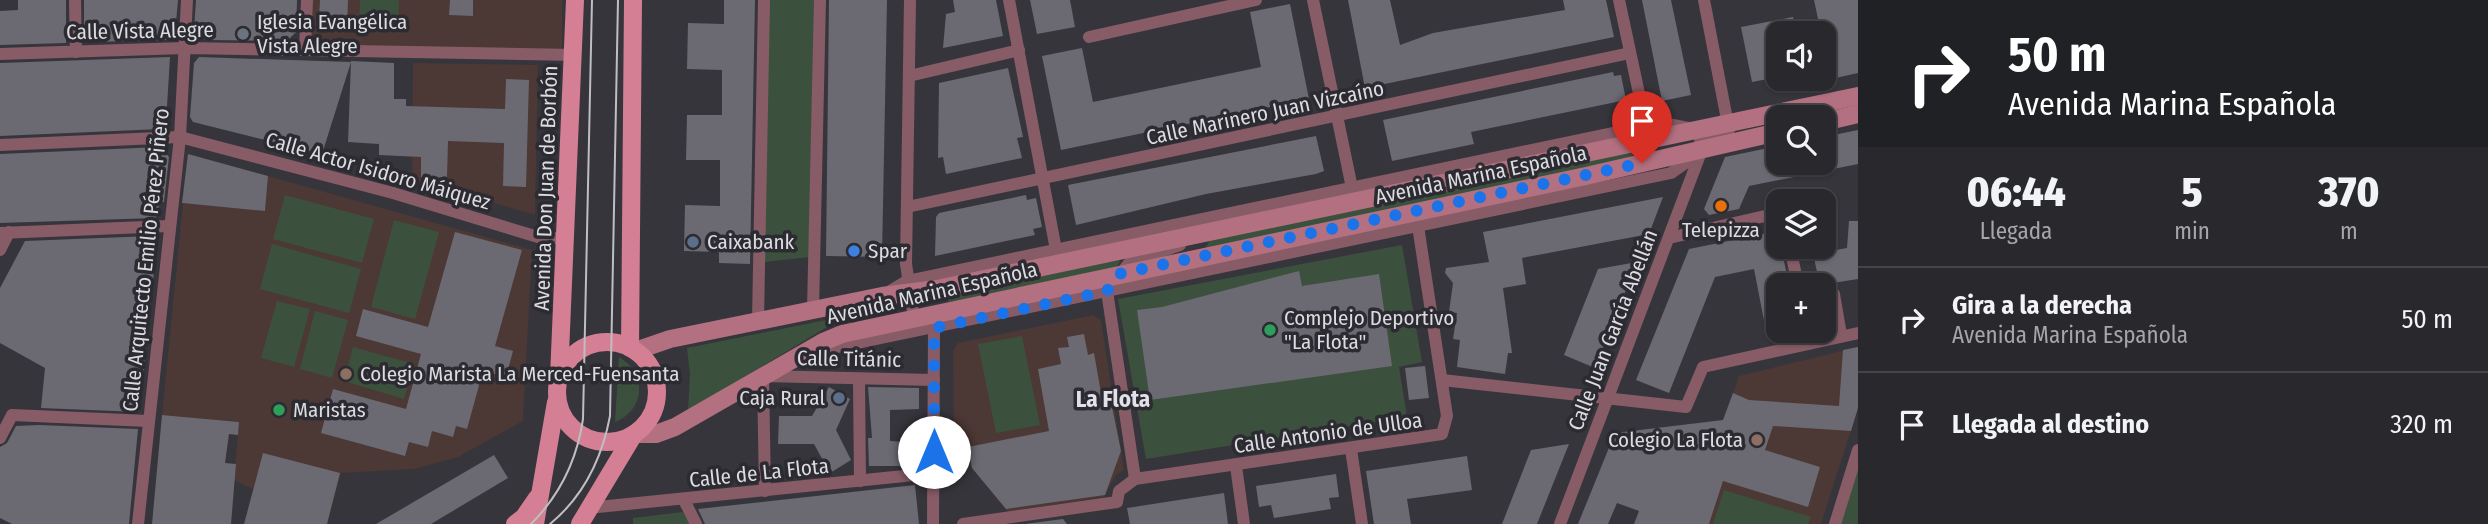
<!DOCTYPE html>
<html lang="es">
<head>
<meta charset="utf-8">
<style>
	:root { --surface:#28282d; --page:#303035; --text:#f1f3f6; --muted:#a5a6aa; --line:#444449 }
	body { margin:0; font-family:"Fira Sans Condensed",sans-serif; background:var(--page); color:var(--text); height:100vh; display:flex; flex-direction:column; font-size:26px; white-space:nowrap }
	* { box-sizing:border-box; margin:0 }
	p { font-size:23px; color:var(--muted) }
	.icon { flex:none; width:38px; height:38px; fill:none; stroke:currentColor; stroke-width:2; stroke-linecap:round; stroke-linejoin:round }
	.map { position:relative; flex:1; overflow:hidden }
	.sheet { display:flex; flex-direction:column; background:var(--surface); width:630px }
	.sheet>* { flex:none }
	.hud { background:#202124; color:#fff; overflow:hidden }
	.tools { position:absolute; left:1766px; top:21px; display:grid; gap:14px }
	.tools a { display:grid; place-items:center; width:70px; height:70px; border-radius:14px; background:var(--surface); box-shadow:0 2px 5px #0004,0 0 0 2px var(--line); font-size:35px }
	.pin { position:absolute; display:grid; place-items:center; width:60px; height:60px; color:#fff; margin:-72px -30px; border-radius:50% 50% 50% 0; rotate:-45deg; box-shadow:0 0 7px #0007 }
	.pin .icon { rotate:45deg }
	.me { position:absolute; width:77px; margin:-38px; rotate:0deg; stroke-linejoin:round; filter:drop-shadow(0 0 5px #0008) }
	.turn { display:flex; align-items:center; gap:24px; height:147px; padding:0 35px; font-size:32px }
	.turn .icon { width:91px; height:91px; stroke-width:2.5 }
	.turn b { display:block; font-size:49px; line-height:60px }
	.eta { display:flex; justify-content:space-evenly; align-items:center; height:119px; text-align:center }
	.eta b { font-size:42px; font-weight:800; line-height:49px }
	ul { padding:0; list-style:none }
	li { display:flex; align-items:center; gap:21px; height:105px; padding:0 35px; border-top:2px solid var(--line) }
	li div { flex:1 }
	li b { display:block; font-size:26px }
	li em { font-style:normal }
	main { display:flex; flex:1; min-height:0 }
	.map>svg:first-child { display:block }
</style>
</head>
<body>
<main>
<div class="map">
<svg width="1858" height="524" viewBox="0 0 1858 524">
	<rect width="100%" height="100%" fill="#36353c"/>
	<g fill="#4c3834">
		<path d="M307,0H562V54L305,50Z"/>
		<path d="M413,63L538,65L535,215L412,179Z"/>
		<path d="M268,176L532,250L523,421L458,457L414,469L341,473L327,524L234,480L239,422L162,415L183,203L265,211Z"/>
		<path d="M1093,315L1101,320L1124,470L1116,475L1104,497L1008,512L954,446L953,351L958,343Z"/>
		<path d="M1858,347V408L1821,524H1634L1672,428L1723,420L1739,376Z"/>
	</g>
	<g fill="#3c513d">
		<path d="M360,0H399L398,31L359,30Z"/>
		<path d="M769,0H817L810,257L764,262Z"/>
		<path d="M1632,151L1634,159L1205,249L1210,240Z"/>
		<path d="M285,195L374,219L362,263L273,239Z"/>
		<path d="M394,220L439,232L415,319L371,307Z"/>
		<path d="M272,244L361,269L349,313L260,289Z"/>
		<path d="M1402,245L1422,362L1399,367L1407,417L1146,459L1118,299Z"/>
		<path d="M1121,258L1117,268L949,302L946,295Z"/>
		<path d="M277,301L310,309L294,367L261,358Z"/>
		<path d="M315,311L348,320L332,378L300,369Z"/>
		<path d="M826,320L827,327L688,411L690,374L687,348Z"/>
		<path d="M1022,336L1040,425L996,433L978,344Z"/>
		<path d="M353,347L414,364L404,399L344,381Z"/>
		<path d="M619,357C648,374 645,410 615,422Z"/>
		<path d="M1858,450V524H1835Z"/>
		<path d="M1724,490L1811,517L1808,524H1713Z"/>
		<path d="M683,512L691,524H633V518Z"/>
	</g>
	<g fill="#6b6972">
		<path d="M18,0H66V43L0,45V11L18,10Z"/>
		<path d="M84,0H178L175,34L167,40L90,42L84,37Z"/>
		<path d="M196,0H297L296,32L287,41L205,40L194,30Z"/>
		<path d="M320,0H348L347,31L326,30V21L319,20Z"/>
		<path d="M450,0H473V16L449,15Z"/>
		<path d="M724,0H755L750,264L719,263V252L684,251L685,205L720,206V160H686L687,115H722V70L687,69L688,23L724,24Z"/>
		<path d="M829,0H887L882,257L826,256Z"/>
		<path d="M953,0H996L1003,36L943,48L946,14L955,12Z"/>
		<path d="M1030,0H1070L1075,27L1037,34Z"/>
		<path d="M1348,0H1390L1400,45L1433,33L1565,10L1563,0H1606L1614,37L1365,88Z"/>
		<path d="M1642,0H1671L1691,95L1662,101Z"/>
		<path d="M1814,0H1858V73L1831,79L1824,33H1821Z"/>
		<path d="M1290,4L1309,99L1061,150L1042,56L1082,48L1093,102L1261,67L1250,12Z"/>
		<path d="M1793,17L1797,33H1778V77L1752,82L1741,27Z"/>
		<path d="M170,57L166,123L161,129L0,136V63Z"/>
		<path d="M199,57L351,62L322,154L193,122L190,117L194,63Z"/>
		<path d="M351,61L394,63V99H406V106L505,109L506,79L529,80L526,187L503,186L504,143L448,141L447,178L421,177V157L379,155V144L348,142Z"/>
		<path d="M1008,68L1023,137L1017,138L1022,158L946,174L943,157L938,158L939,83Z"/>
		<path d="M1613,72L1614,76L1621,75L1626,100L1471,132L1474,144L1392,161L1383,120Z"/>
		<path d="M1858,130V164L1749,186L1739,209L1709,215L1704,209L1725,157L1778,146V163H1824V137Z"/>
		<path d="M1316,136L1324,171L1316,174L1206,194L1076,225L1068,185Z"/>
		<path d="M160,147L169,157L164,202H160L156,218L0,223V154Z"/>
		<path d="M188,154L268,176L265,211L182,203Z"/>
		<path d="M1026,195L1027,200L1036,198L1042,227L1033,229L1035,235L935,256L936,217L939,213Z"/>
		<path d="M1663,197L1649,234L1522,258L1526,284L1503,288L1512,353H1508L1505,374L1457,367L1460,340L1453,339L1457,313L1449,312L1453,283L1445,273L1446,268L1489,262L1483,232Z"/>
		<path d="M1849,221H1858V279L1820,285L1813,254L1847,248Z"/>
		<path d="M1778,231V247H1781L1789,285H1778V334L1767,336L1754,269L1715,277L1669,393L1636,380L1689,249Z"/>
		<path d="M455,232L522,250L495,346L513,351L506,377L483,371L467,429L456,426L453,437L432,431L428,447L409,442L405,456L321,433L333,389L406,409L421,354L356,336L363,309L428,327Z"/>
		<path d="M151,236L157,243L139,412L41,408L45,368L0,343V288L25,241Z"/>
		<path d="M1637,262L1595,368L1564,355L1598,269Z"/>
		<path d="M1299,271L1302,286L1379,274L1392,366L1150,400L1137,310L1162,307Z"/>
		<path d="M1084,334L1088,355L1094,353L1103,404L1111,402L1121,451L1105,495L1006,509L972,468L968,447L1049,431L1038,369L1061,364L1058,348L1069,347L1067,337Z"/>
		<path d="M1858,347V408L1851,431L1773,426L1765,450L1820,467L1808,507L1723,481L1709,524H1634L1639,511L1617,503L1608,524H1578L1615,433L1723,420L1733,393L1749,400L1839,406L1843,350Z"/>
		<path d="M1425,366L1429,398L1409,400L1405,368Z"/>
		<path d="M829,387L850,399L836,430L851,460L830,473L814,444H778L779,416H812Z"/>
		<path d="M868,387L919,388V409L890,410V441L920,443V466H869L868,438H872Z"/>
		<path d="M162,415L239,422L238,435L229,434L225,463L236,464L231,524H152Z"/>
		<path d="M39,425L138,429L129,524H12L0,518V447L7,443L16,426Z"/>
		<path d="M1569,444L1537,524H1502L1531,450Z"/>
		<path d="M263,453L340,473L327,524H244Z"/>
		<path d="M494,455L508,478L431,524H376Z"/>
		<path d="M1467,456L1472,490L1407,499L1411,524H1374L1366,471Z"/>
		<path d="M1336,474L1339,497L1329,498L1331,509L1274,518L1271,505L1259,507L1256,486Z"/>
		<path d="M915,485L919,524H705L698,509Z"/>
		<path d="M1224,493L1228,524H1130L1127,508Z"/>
		<path d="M1063,519L1067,524H1025Z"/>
	</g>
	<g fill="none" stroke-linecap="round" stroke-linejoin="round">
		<g stroke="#875c66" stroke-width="12">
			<path d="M75,0L76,52"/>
			<path d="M910,0L906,264L914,318"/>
			<path d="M1009,0L1056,250"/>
			<path d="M1313,0L1352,188"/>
			<path d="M1619,0L1646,126"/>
			<path d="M1704,0L1729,130"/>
			<path d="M1089,37L1256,0"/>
			<path d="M305,50L307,0"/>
			<path d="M0,54L185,48L574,55"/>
			<path d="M909,76L1019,50"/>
			<path d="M0,145L180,137L393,193L538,237L567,239"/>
			<path d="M907,207L1630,53"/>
			<path d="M0,233L169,226"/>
			<path d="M1669,238L1778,213"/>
			<path d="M1180,245L1130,262L1107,291L1135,479L1442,434L1447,416L1418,226"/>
			<path d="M1790,247L1798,285"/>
			<path d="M0,250L9,232"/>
			<path d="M887,293L907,281L1646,126L1663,123L1698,130L1702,149"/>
			<path d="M1834,294L1841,335"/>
			<path d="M813,310L820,0"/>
			<path d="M758,321L764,0"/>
			<path d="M814,352L1671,173L1691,159L1728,124"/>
			<path d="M859,380L860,481"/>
			<path d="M1442,380L1686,407L1703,367L1858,333"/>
			<path d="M0,438L12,415L148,421"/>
			<path d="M1351,449L1362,524"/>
			<path d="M1236,466L1244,524"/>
			<path d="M765,491L763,376L934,380"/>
			<path d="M684,500L696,524"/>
			<path d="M588,508L934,473"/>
			<path d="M138,524L180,137L187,0"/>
			<path d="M933,524L934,328"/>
			<path d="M963,524L1117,502L1119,491L1135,479"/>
			<path d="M1560,524L1701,152"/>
			<path d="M1835,524L1858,450"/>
		</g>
		<g stroke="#b37080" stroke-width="18">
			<path d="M1824,122L1858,114"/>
			<path d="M635,351L670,339L882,296L937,289L1858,96"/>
			<path d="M634,434H656L675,427L823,342L842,334L1586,176L1778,132"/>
		</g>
		<g stroke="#d57f94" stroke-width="18">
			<circle cx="607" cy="392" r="50"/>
			<path d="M630,348L633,0"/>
			<path d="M559,377L575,0"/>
			<path d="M515,524L524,517L537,498"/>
			<path d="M535,524L556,402"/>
			<path d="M580,524L634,434"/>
		</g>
		<g stroke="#bfbec3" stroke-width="2">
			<path d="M531,524C560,495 577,460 583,419L592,0"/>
			<path d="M550,524C584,496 602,458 610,416L618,0"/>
		</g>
	</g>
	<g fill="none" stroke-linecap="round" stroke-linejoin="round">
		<path stroke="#1a73e8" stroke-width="12" stroke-dasharray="0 21.6" d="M934,452V328L1107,291L1118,274L1642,163"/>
	</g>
	<circle fill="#6b7280" stroke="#2c2b32" stroke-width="2.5" cx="243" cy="34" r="7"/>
	<circle fill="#e8710a" stroke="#2c2b32" stroke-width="2.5" cx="1721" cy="206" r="7"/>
	<g fill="#5c6f8a" stroke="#2c2b32" stroke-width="2.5">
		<circle cx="693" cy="242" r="7"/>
		<circle cx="839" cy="398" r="7"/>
	</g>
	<circle fill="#3f7fe0" stroke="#2c2b32" stroke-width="2.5" cx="854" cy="251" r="7"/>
	<g fill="#2e9e5b" stroke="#2c2b32" stroke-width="2.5">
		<circle cx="1270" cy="330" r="7"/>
		<circle cx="279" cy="410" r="7"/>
	</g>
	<g fill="#8d6e63" stroke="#2c2b32" stroke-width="2.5">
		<circle cx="346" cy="374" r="7"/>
		<circle cx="1757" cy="440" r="7"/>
	</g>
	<g text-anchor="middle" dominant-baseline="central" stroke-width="7" stroke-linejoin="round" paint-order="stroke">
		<g font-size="21" fill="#dcdbe0" stroke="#2c2b32" text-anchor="start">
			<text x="257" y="22">Iglesia Evangélica<tspan x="257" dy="24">Vista Alegre</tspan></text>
			<text x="1721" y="230" text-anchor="middle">Telepizza</text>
			<text x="707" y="242">Caixabank</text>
			<text x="868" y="251">Spar</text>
			<text x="1284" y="318">Complejo Deportivo<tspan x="1284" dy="24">"La Flota"</tspan></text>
			<text x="360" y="374">Colegio Marista La Merced-Fuensanta</text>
			<text x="825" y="398" text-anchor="end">Caja Rural</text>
			<text x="293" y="410">Maristas</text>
			<text x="1743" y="440" text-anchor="end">Colegio La Flota</text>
		</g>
		<g font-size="21" fill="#dcdbe0" stroke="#2c2b32">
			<text transform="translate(140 31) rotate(-1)">Calle Vista Alegre</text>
			<text transform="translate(1265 113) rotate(-12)">Calle Marinero Juan Vizcaíno</text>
			<text transform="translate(378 171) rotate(16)">Calle Actor Isidoro Máiquez</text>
			<text transform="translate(1481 175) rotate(-12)">Avenida Marina Española</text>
			<text transform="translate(546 188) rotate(-88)">Avenida Don Juan de Borbón</text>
			<text transform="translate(146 260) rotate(-84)">Calle Arquitecto Emilio Pérez Piñero</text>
			<text transform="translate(932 293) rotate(-13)">Avenida Marina Española</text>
			<text transform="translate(1613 330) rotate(-69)">Calle Juan García Abellán</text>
			<text transform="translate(849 359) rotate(1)">Calle Titánic</text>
			<text transform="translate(1328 433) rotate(-8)">Calle Antonio de Ulloa</text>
			<text transform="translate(759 473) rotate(-6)">Calle de La Flota</text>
		</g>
		<g font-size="23" font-weight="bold" fill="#e2e1ea" stroke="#2c2b32">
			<text x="1113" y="399">La Flota</text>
		</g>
	</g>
</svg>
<div class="tools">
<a><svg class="icon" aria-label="sound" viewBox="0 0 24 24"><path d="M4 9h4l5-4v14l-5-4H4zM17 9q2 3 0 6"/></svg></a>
<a><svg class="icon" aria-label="search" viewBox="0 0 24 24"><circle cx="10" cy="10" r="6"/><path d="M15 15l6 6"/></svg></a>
<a><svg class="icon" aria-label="layers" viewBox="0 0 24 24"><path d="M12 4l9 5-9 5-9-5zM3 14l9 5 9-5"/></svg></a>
<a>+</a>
</div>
<div class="pin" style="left:1642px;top:163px;background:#d93025"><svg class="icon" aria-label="arrive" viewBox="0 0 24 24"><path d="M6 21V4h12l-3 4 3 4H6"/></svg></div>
<svg class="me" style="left:934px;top:452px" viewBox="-20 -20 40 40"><circle r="19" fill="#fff"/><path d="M0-13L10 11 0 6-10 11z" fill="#1a73e8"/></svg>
</div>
<section class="sheet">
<div class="hud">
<div class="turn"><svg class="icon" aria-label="right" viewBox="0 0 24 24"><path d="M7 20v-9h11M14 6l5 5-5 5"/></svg><div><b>50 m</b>Avenida Marina Española</div></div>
</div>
<div class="eta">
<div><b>06:44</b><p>Llegada</p></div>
<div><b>5</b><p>min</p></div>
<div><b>370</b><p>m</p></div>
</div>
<ul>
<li><svg class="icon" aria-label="right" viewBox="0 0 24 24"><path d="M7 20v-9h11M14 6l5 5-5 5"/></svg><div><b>Gira a la derecha</b><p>Avenida Marina Española</p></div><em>50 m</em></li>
<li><svg class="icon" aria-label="arrive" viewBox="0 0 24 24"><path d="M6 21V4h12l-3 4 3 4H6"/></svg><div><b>Llegada al destino</b></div><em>320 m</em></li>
</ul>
</section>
</main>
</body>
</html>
